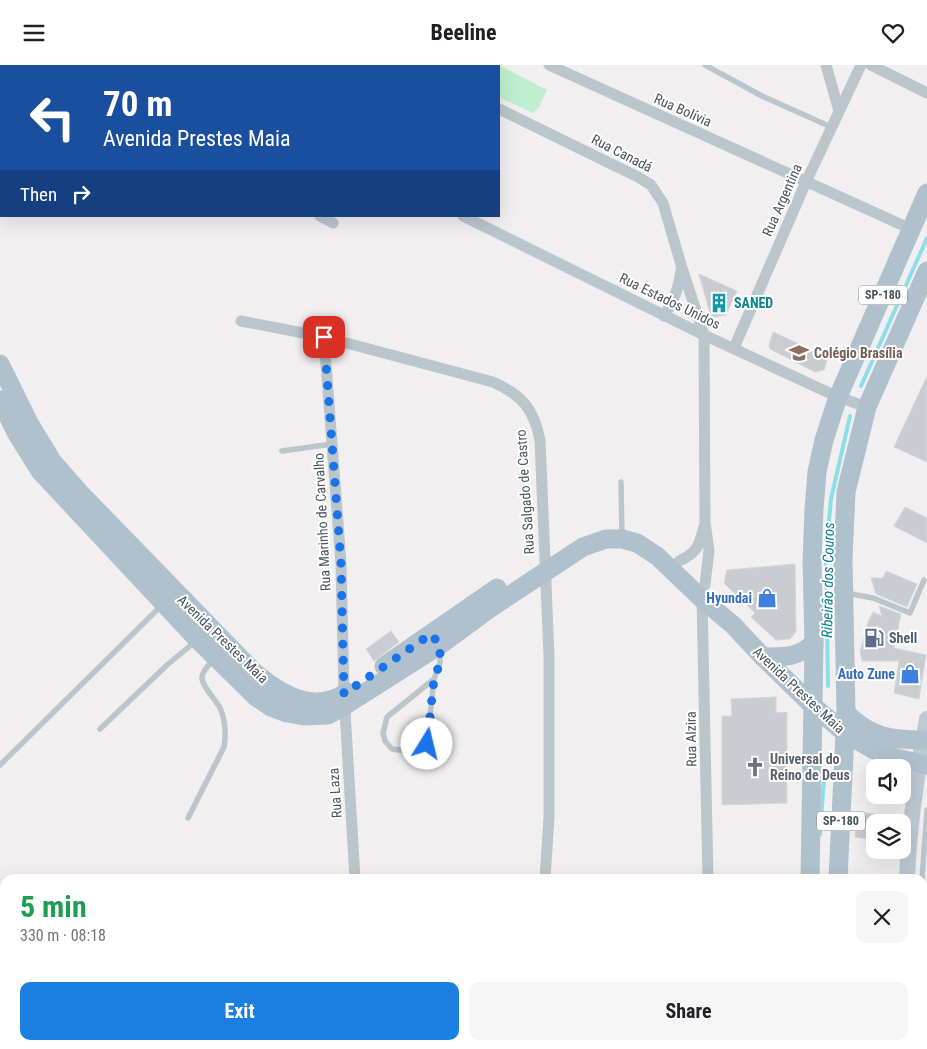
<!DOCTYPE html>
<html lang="en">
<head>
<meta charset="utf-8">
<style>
	:root { --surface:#fff; --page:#f6f6f6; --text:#202124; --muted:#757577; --accent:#1b7ee1 }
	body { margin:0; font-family:"Roboto Condensed",sans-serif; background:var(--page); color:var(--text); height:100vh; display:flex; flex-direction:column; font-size:19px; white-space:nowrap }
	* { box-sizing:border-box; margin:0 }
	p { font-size:16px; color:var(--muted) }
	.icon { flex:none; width:28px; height:28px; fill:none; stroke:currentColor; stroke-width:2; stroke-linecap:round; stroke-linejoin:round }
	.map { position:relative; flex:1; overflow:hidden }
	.details { position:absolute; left:0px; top:809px; width:928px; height:176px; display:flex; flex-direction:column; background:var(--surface); border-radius:15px 15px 0 0; box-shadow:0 5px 20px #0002 }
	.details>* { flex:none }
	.hud { position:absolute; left:0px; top:0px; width:500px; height:152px; box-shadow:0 5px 20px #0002; background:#1a4fa0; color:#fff; overflow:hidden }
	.fabs { position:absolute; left:866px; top:694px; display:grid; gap:10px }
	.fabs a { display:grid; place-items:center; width:45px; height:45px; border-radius:10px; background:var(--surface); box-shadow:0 5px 20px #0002; font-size:25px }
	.pin { position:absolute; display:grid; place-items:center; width:42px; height:42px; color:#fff; margin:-21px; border-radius:10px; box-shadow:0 2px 8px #0006 }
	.me { position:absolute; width:55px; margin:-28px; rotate:9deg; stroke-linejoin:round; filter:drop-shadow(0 0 4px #0008) }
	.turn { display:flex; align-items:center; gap:18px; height:105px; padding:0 20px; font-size:22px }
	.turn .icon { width:65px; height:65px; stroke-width:2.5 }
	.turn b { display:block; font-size:35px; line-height:42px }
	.then { display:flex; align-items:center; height:48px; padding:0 20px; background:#0003; gap:10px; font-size:19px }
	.round { display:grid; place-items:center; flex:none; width:52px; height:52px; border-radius:10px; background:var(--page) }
	.head { display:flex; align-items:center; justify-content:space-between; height:85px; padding:0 20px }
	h1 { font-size:30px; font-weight:700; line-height:38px; color:#1e9e55 }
	.action { display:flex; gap:10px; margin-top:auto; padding:10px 20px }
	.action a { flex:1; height:58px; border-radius:10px; background:var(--accent); color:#fff; font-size:20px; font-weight:700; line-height:58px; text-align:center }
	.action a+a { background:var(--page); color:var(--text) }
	header { display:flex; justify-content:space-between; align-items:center; height:65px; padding:0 20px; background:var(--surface); font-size:22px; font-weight:700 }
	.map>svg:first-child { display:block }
</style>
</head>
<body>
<header><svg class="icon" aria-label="menu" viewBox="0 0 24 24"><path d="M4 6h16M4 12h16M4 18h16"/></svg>Beeline<svg class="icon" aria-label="heart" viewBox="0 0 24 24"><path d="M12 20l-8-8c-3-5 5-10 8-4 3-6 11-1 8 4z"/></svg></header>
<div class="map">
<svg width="927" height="984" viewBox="0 0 927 984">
	<rect width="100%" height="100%" fill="#f2eff0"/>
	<path fill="#bfefce" d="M457,0H499L547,25L539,42L533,48L499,32V1H457Z"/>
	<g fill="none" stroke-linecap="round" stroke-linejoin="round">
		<g stroke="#8cdeeb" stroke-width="4">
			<path d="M861,321L927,173"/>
			<path d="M828,621L826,489L831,434L850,351"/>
			<path d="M820,769L824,713"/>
		</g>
	</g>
	<g fill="#c9cdd2" stroke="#d4d6db">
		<path d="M699,209L737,226L726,250L714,252L710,249Z"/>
		<path d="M773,267L828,292L824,305L815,307L770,284L769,280Z"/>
		<path d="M927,311V397L894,382Z"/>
		<path d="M905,442L927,453V478L894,461Z"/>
		<path d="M795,499L796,567L790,574L776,575L751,552L755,548L724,518L727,505Z"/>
		<path d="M886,506L917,519L907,542L876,529L871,513H883Z"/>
		<path d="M879,541L901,549L894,583L926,590L919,634L894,628L899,596H862L860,586L869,555L873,547L882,551Z"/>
		<path d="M391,566L399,577L374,596L366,584Z"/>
		<path d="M776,632V648L787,647V738L722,740V651H732L731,634Z"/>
		<path d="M857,747L893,751V758H875V775L855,772Z"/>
	</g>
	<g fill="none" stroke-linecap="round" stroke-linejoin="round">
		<path stroke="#77cd9d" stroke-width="2" stroke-dasharray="4 2.5" stroke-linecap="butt" d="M395,1L396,0"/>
		<g stroke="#bbc5cc" stroke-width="5.5">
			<path d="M705,0L762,31L831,62"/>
			<path d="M282,386L332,379"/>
			<path d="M621,417L622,472"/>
			<path d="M846,528L873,533L910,548L924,515"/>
			<path d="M434,614L387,652L383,668L385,676L392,684L415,687L422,684L427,679L434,614L440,598V586"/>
			<path d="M100,664L167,600L196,576"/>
			<path d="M0,700L162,540"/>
			<path d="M188,753L224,682C226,669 226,656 220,643C216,635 201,620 202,612C203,605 209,600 213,595"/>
			<path d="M922,814L927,745"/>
			<path d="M922,823L927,888"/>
		</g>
		<g stroke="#bbc5cc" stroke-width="11">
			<path d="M164,0L166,1"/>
			<path d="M409,0L412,1"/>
			<path d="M549,0L911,164"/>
			<path d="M826,0L839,46"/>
			<path d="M871,0L927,28"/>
			<path d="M499,44L638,112L651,120L663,138L682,203L704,270L705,458L709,485L705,520"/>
			<path d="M320,151L333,158"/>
			<path d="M463,151L704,270L838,332L867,342"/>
			<path d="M664,251C674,235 679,223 681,205"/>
			<path d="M241,256L324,272L493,317C522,330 534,344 540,375L549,591V752L545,814"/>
			<path d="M324,272L341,499L344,629L355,814"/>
			<path d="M734,283L806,117L861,0"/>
			<path d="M679,496C697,488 699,481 704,462"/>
			<path d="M702,534L708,814"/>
			<path d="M0,881L5,882"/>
			<path d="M0,965L5,964"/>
			<path d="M16,980V984"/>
			<path d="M280,980V984"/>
			<path d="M404,980L405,984"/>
			<path d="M644,980L670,984"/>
			<path d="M710,980V984"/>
			<path d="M434,984L452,980"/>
			<path d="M521,984L522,980"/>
		</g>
		<g stroke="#bdc9d3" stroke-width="16">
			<path d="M907,814C909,760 917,707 927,654"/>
			<path d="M922,980V984"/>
		</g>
		<g stroke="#b0c1ce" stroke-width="19">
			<path d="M0,299L29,358L52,396L79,427L253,606C280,629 313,650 347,627"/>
			<path d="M0,335L17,369L40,406L197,574L256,632L271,642L287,648L304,651L328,650L344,641L440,580L489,544L583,482L606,474H622L637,478L657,491L702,534L733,560L763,592L813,641L845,668L874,685L892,692L927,700"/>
			<path d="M763,592C784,592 797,593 814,578"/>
			<path d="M384,601L497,523"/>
			<path d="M846,648C870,672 890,675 923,675"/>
			<path d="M810,814L814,578L812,496L814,444L817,407L824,375L838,332L927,128"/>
			<path d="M838,814L846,648L843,494L846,427L867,342L927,206"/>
			<path d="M782,984L783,980"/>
			<path d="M814,984L815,980"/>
		</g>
	</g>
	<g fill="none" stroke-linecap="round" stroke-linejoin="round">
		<path stroke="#1a73e8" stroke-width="9" stroke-dasharray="0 16.2" d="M324,272L341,498L344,629L431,569L440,580V598L434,614L427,679"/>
	</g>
	<defs>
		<symbol id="building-bare" viewBox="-9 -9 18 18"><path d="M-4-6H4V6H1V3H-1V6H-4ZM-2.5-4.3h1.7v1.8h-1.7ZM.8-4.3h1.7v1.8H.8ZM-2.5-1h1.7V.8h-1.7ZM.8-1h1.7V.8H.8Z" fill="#0f9aa8" stroke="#fff" stroke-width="2.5" paint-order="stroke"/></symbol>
		<symbol id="school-bare" viewBox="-9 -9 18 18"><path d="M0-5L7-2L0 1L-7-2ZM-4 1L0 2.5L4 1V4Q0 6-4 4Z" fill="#8d6e63" stroke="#fff" stroke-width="2.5" paint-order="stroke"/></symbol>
		<symbol id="shop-bare" viewBox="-9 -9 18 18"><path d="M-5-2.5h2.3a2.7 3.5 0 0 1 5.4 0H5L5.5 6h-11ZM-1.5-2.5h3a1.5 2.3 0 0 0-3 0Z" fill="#3f7fe0" stroke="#fff" stroke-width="2.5" paint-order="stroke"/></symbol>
		<symbol id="fuel-bare" viewBox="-9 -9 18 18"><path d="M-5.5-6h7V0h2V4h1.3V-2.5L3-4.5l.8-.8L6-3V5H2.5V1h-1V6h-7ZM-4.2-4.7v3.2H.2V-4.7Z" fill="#5c6f8a" stroke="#fff" stroke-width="2.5" paint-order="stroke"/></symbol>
		<symbol id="church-bare" viewBox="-9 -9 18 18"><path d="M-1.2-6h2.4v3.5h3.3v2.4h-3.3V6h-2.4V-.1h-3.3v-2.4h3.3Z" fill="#6b7280" stroke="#fff" stroke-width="2.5" paint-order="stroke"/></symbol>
	</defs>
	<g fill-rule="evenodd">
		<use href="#building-bare" x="705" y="224" width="28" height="28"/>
		<use href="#school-bare" x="785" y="274" width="28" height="28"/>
		<use href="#shop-bare" x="753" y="519" width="28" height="28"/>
		<use href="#fuel-bare" x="860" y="559" width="28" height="28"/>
		<use href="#shop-bare" x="896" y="595" width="28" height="28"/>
		<use href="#church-bare" x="741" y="688" width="28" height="28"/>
	</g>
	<g text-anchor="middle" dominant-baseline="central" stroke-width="4" stroke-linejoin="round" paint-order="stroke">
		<g fill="#fff" stroke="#7f878e" stroke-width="1">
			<rect x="859" y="220.5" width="48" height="19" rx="4"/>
			<rect x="817" y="746.5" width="48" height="19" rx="4"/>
		</g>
		<g font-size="12" font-weight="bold" fill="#48545d">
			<text x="883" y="230">SP-180</text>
			<text x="841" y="756">SP-180</text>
		</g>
		<g font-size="14" fill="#48545d" stroke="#fff">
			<text transform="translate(683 45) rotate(24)">Rua Bolívia</text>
			<text transform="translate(622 88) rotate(27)">Rua Canadá</text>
			<text transform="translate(782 135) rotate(-66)">Rua Argentina</text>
			<text transform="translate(670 236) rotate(26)">Rua Estados Unidos</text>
			<text transform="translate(525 427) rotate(-94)">Rua Salgado de Castro</text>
			<text transform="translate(322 457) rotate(-93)">Rua Marinho de Carvalho</text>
			<text transform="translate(223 574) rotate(44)">Avenida Prestes Maia</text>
			<text transform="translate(799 625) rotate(43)">Avenida Prestes Maia</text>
			<text transform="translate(691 674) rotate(-91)">Rua Alzira</text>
			<text transform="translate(335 728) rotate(-94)">Rua Laza</text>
		</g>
		<g font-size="14" font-weight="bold" fill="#0d838f" stroke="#fff" text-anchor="start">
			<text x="734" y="238">SANED</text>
		</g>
		<g font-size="14" font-weight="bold" fill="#785e54" stroke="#fff" text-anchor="start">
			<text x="814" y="288">Colégio Brasília</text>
		</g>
		<g font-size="14" font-weight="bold" fill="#366cbe" stroke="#fff" text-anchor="end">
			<text x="752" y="533">Hyundai</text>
			<text x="895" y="609">Auto Zune</text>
		</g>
		<g font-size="14" font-weight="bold" fill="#4e5e75" stroke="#fff" text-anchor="start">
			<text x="889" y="573">Shell</text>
		</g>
		<g font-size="14" font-weight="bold" fill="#5b616d" stroke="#fff" text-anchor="start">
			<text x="770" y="694">Universal do<tspan x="770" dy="16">Reino de Deus</tspan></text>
		</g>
		<g font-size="15" font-style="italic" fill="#0e8093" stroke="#fff">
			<text transform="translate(828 515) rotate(-89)">Ribeirão dos Couros</text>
		</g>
	</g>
</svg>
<div class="fabs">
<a><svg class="icon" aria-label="sound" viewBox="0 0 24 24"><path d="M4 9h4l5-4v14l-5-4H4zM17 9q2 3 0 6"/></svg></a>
<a><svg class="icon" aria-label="layers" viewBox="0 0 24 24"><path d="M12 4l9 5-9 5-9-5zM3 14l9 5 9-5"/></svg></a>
</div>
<div class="pin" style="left:324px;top:272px;background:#d93025"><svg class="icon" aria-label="arrive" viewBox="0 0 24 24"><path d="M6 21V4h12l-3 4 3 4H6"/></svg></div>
<svg class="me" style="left:427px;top:679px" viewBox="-20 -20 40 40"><circle r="19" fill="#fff"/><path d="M0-13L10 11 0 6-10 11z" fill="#1a73e8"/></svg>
<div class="hud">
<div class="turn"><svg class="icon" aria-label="left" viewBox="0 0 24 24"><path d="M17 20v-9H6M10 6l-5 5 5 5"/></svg><div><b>70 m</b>Avenida Prestes Maia</div></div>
<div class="then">Then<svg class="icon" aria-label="right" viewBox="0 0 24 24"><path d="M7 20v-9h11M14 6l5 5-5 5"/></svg></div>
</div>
<section class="details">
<div class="head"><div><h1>5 min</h1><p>330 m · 08:18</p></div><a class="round"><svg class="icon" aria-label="close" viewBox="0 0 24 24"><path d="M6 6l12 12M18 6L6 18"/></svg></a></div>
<div class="action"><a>Exit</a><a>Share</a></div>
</section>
</div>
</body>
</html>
